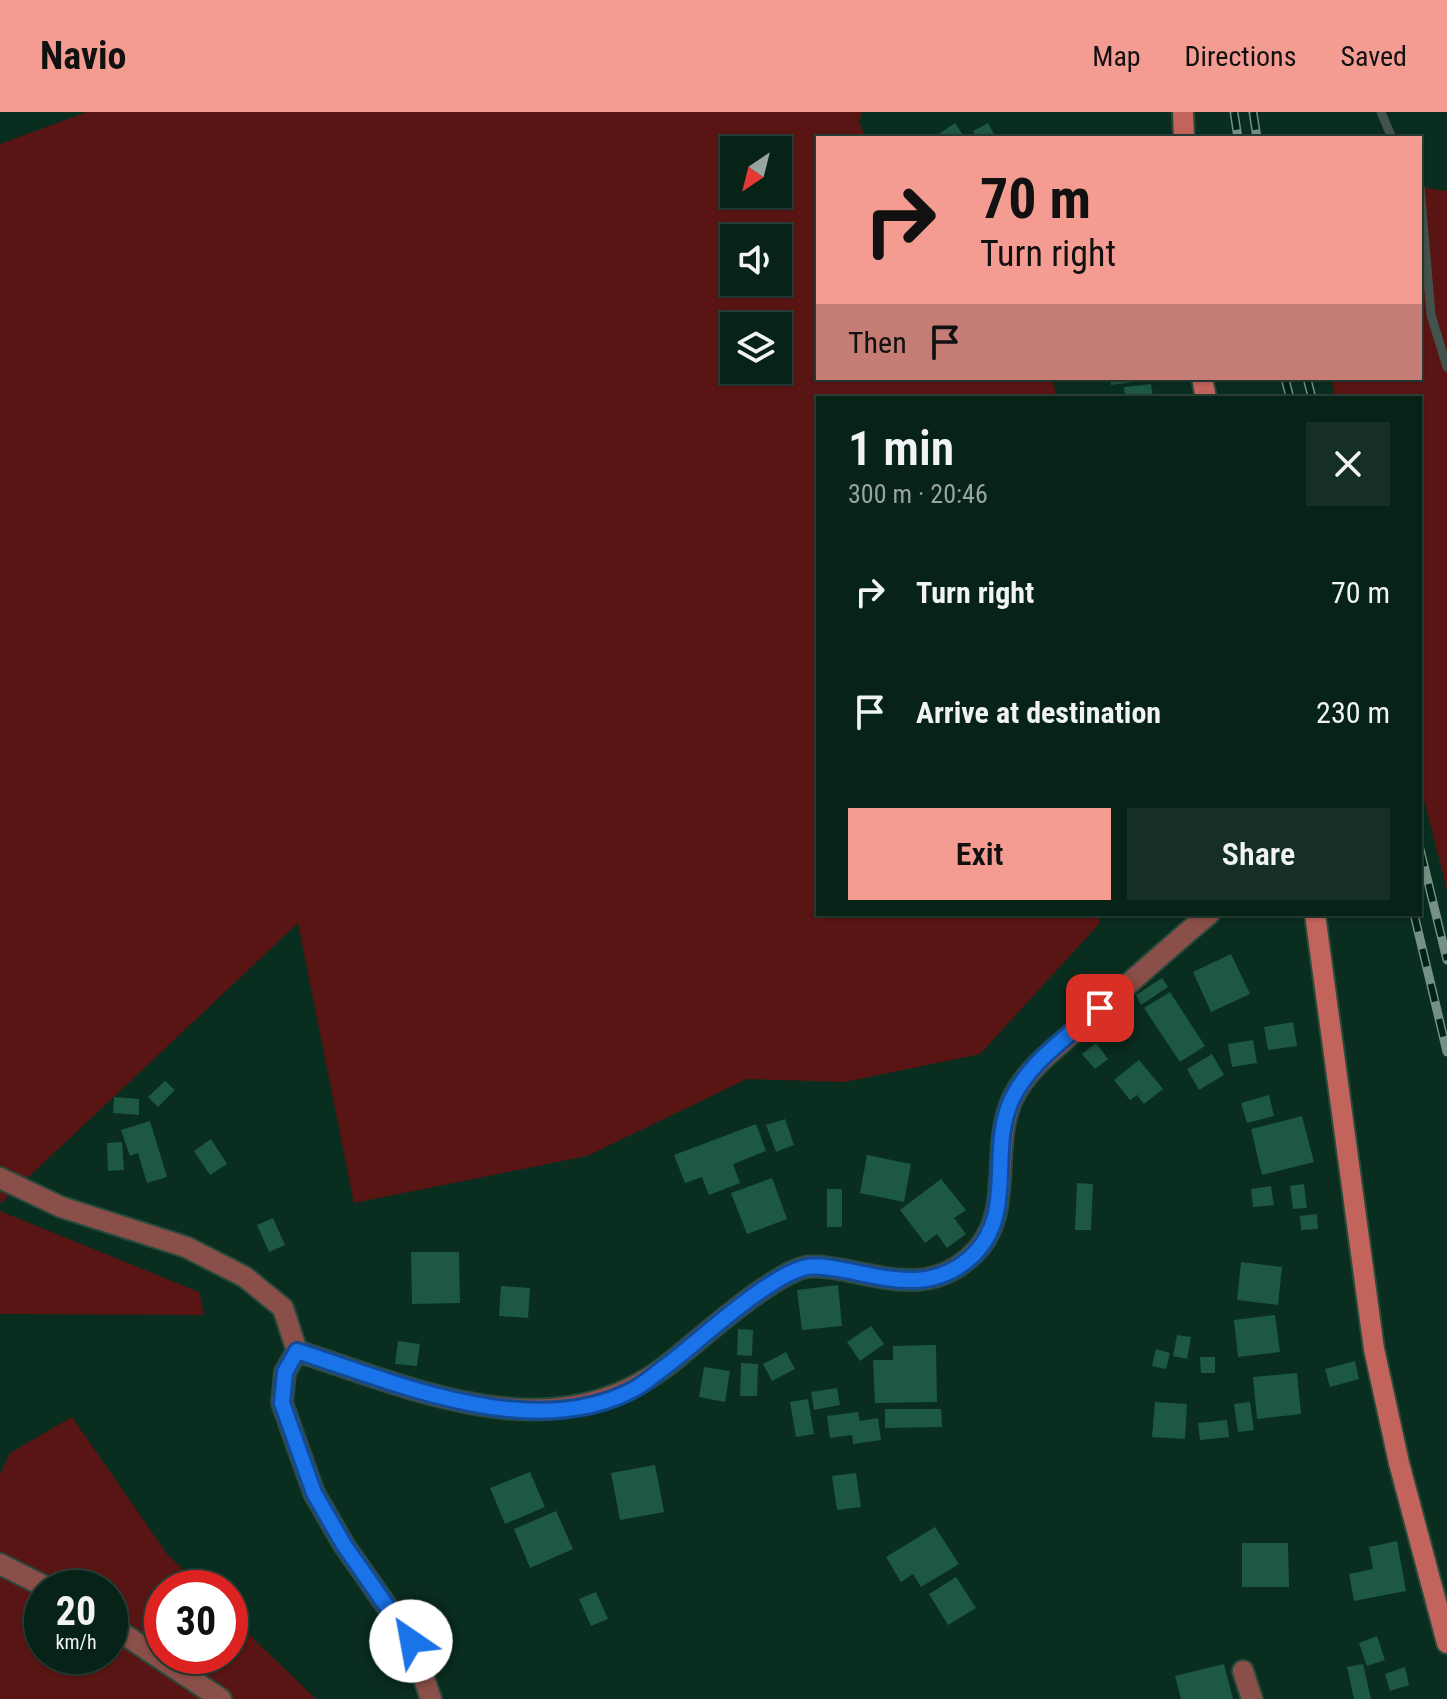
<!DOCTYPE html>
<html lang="en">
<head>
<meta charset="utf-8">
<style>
	:root { --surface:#072217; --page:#152f24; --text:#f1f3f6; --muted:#98a4a1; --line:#283f36; --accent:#f59c92 }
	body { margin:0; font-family:"Roboto Condensed",sans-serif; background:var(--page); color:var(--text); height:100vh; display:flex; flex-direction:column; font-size:30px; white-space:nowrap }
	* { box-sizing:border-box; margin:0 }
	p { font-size:26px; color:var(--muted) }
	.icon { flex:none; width:44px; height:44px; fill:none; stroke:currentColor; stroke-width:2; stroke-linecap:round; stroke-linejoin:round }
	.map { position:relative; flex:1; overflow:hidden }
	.drawer { position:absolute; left:816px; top:284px; width:606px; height:520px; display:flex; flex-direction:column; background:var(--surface); border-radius:0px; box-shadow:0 2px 6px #0004,0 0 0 2px var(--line) }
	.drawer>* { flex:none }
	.banner { position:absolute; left:816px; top:24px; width:606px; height:244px; border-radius:0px; box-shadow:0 2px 6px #0004,0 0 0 2px var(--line); background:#f59c92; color:#111; overflow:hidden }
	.needle { width:52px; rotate:215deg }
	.buttons { position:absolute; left:720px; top:24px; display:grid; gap:16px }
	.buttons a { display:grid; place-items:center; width:72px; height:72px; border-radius:0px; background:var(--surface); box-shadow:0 2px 6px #0004,0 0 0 2px var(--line); font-size:40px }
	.speed { position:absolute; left:24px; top:1458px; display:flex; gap:16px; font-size:40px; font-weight:700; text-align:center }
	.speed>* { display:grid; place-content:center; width:104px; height:104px; border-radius:50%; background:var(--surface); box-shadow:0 2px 6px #0004,0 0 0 2px var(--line); line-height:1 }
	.speed small { font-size:20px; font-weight:400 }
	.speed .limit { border:12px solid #d22; background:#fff; color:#111 }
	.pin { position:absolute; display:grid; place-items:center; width:68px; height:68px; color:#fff; margin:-34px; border-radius:16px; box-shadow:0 4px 12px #0006 }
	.me { position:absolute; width:88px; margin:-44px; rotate:327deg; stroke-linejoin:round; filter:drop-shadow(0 0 6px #0008) }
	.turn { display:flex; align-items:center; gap:28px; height:168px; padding:0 32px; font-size:36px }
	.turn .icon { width:104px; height:104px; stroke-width:2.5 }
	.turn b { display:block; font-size:56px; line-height:68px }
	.then { display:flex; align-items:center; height:76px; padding:0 32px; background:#0003; gap:16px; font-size:30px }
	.round { display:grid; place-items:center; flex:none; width:84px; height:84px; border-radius:0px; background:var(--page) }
	.headline { display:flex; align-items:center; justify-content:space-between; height:136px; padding:0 32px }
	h1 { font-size:48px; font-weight:600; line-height:60px }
	.button { display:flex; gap:16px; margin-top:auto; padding:16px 32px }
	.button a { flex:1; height:92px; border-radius:0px; background:var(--accent); color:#111; font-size:32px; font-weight:600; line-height:92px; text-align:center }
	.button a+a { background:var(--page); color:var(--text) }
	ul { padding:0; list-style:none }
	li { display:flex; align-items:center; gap:24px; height:120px; padding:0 32px }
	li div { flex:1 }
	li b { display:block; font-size:30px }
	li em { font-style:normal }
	header { display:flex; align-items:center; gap:48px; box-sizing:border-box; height:112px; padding:0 40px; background:var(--accent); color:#111 }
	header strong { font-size:38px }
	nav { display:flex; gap:44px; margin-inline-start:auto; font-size:28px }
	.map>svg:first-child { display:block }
</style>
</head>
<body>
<header>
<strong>Navio</strong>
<nav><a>Map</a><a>Directions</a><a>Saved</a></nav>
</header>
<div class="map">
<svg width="1447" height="1587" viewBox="0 0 1447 1587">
	<rect width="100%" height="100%" fill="#092d1f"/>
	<g fill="#591513" fill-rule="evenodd">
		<path d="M87,0H862L859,10L866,26H818V266H1052L1057,286H818V802H1099V812L980,942L845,970L747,967L587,1044L354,1091L298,811L0,1092V32ZM734,38H778V82H734ZM734,126H778V170H734ZM734,214H778V258H734Z"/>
		<path d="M1420,75L1447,79V778L1420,672V286H1335L1331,266H1420Z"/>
		<path d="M0,1099L199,1180L204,1203L0,1202Z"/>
		<path d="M72,1305L167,1442L202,1476H162V1544H230V1504L316,1587H0V1362L10,1341ZM42,1476H110V1544H42Z"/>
	</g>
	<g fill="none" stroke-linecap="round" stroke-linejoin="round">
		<g stroke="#43524c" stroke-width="9">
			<path d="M1381,0L1392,26"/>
			<path d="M1420,75L1431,203L1447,255"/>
		</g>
	</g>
	<g fill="#1d5842">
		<path d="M955,11L965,26H933Z"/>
		<path d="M988,11L996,26H977L973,19Z"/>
		<path d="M1110,266H1150V268L1111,273Z"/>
		<path d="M1151,272L1153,286H1125L1124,275Z"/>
		<path d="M1231,842L1250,882L1211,900L1193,860Z"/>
		<path d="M1162,866L1168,875L1141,893L1136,883Z"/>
		<path d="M1170,880L1205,934L1180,950L1144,896Z"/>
		<path d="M1293,910L1297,934L1268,938L1264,915Z"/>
		<path d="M1253,928L1257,951L1232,955L1228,932Z"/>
		<path d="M1096,931L1108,947L1095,957L1082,942Z"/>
		<path d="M1212,942L1224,963L1199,978L1187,957Z"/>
		<path d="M1139,948L1163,977L1144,992L1137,983L1130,988L1114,968Z"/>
		<path d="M165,969L175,978L158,995L148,985Z"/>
		<path d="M1269,983L1274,1004L1247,1011L1241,991Z"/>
		<path d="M114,985L139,987V1003L113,1001Z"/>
		<path d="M1302,1004L1314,1050L1262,1063L1251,1017Z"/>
		<path d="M785,1007L794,1033L776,1040L766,1013Z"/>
		<path d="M150,1009L167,1065L147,1071L138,1041L130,1044L121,1018Z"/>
		<path d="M756,1012L766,1039L733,1052L740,1071L709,1083L702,1065L685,1071L674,1043Z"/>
		<path d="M211,1027L227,1052L210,1063L194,1039Z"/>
		<path d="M122,1030L124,1058L108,1059L107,1031Z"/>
		<path d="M867,1043L911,1052L904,1090L860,1081Z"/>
		<path d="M772,1066L787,1107L747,1122L731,1081Z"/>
		<path d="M941,1067L966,1098L954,1106L966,1122L947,1136L937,1122L925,1131L900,1098Z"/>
		<path d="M1077,1071L1093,1072L1091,1118H1075Z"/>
		<path d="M1304,1072L1307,1096L1293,1097L1290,1074Z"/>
		<path d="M1271,1074L1274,1093L1253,1095L1251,1077Z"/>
		<rect x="827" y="1077" width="15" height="38"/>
		<path d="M1317,1102L1318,1117L1301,1118L1300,1104Z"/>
		<path d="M273,1106L285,1133L269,1140L257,1113Z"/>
		<path d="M411,1140H459L460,1191L412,1192Z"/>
		<path d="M1241,1150L1282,1155L1278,1193L1237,1188Z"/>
		<path d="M838,1173L842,1214L802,1218L797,1178Z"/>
		<path d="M501,1174L530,1176L528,1206L499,1204Z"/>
		<path d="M1275,1203L1280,1240L1238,1245L1234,1208Z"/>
		<path d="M871,1214L884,1232L860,1249L847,1230Z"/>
		<path d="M738,1217L753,1218L752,1244L737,1243Z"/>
		<path d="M1177,1223L1191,1225L1187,1247L1173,1244Z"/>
		<path d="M398,1229L420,1232L417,1254L395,1252Z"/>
		<path d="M936,1233L937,1290L875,1291L873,1248H893V1234Z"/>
		<path d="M1156,1237L1170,1241L1166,1257L1152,1254Z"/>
		<path d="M786,1240L795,1257L772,1269L763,1252Z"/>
		<path d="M1200,1245H1215V1261H1201Z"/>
		<path d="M1355,1249L1359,1267L1330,1275L1325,1257Z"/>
		<path d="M741,1251L758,1252L757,1284H740Z"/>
		<path d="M704,1255L730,1259L725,1290L699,1285Z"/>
		<path d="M1297,1261L1301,1302L1257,1307L1253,1265Z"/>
		<path d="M837,1276L840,1293L814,1298L811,1280Z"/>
		<path d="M808,1287L814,1322L796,1325L790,1290Z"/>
		<path d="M1155,1290L1187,1292L1185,1327L1152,1325Z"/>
		<path d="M1250,1290L1254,1318L1238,1320L1234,1292Z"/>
		<path d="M885,1297H941L942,1315L885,1316Z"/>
		<path d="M858,1300L860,1309L878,1306L881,1328L853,1332L852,1323L830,1326L827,1304Z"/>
		<path d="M1227,1308L1229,1325L1200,1328L1198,1311Z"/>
		<path d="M655,1353L664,1400L620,1408L611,1361Z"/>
		<path d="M530,1360L545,1395L505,1412L490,1376Z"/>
		<path d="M856,1361L861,1395L837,1398L832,1364Z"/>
		<path d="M556,1399L573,1437L530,1456L514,1417Z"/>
		<path d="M935,1415L959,1452L921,1475L913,1462L901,1470L886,1445Z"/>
		<path d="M1397,1429L1406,1479L1354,1489L1349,1462L1373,1457L1369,1435Z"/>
		<path d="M1242,1431H1288L1289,1475H1242Z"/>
		<path d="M956,1465L976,1496L948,1513L929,1482Z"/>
		<path d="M596,1480L608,1507L591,1514L579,1487Z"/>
		<path d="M1377,1524L1385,1548L1367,1554L1359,1531Z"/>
		<path d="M1224,1552L1233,1587H1181L1175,1564Z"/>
		<path d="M1363,1552L1371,1587H1354L1347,1555Z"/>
		<path d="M1405,1555L1409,1573L1390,1579L1385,1562Z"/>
	</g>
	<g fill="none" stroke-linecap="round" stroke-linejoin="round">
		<defs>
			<g id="street">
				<path d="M0,1066L61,1095L186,1135L245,1165L283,1196L297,1239C416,1278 552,1340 665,1255C700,1228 763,1169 802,1156C814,1152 831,1156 844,1158C890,1167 930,1180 969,1146C1017,1106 989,1040 1012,988C1026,957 1057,935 1082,913C1124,876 1166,838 1209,802"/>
				<path d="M297,1239L285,1260L282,1291L314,1381L344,1433L411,1529L431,1587"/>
				<path d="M0,1452L48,1476"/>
				<path d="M110,1513L221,1587"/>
				<path d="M1243,1559L1252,1587"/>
			</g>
			<g id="secondary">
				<path d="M1183,0L1184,26"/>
				<path d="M1202,266L1206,286"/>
				<path d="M1315,802L1374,1237L1399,1351L1447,1531"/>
			</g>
		</defs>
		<use href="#street" stroke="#294a3d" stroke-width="24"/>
		<use href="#secondary" stroke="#294a3d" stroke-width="24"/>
		<use href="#street" stroke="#8a4f48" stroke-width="20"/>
		<use href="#secondary" stroke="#c2645b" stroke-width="20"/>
		<defs>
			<g id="rail">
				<path d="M1234,0L1238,26"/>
				<path d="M1253,0L1257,26"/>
				<path d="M1285,266L1290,286"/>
				<path d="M1307,266L1312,286"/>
				<path d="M1420,737L1447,848"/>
				<path d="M1414,802L1447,940"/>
			</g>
		</defs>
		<use href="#rail" stroke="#759084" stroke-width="9"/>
		<use href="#rail" stroke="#002316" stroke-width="6" stroke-dasharray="18" stroke-linecap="butt"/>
	</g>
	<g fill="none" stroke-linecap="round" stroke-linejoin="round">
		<defs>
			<path id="route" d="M411,1529L344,1433L314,1381L282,1291L285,1260L297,1239C396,1271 536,1332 636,1276C648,1269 659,1259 670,1251C702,1226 767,1166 803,1156C815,1152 832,1156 844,1158C890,1167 931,1180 970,1146C1018,1104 987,1039 1012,987C1030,949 1070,923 1100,896"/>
		</defs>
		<use href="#route" stroke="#114b97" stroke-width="20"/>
		<use href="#route" stroke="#1a73e8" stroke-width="14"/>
	</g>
</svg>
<div class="buttons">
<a><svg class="needle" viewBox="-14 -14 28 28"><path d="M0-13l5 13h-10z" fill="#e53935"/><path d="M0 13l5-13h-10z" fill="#98a4a1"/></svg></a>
<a><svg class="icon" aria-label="sound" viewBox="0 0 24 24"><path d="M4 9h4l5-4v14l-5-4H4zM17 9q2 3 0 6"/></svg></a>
<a><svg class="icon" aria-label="layers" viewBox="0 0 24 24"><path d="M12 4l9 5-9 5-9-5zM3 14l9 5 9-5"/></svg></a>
</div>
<div class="speed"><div>20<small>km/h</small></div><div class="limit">30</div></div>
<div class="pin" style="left:1100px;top:896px;background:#d93025"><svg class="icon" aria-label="arrive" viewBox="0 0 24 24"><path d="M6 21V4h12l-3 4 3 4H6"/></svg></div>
<svg class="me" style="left:411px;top:1529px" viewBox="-20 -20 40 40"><circle r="19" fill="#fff"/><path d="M0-13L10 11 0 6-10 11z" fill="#1a73e8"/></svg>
<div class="banner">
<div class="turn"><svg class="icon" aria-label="right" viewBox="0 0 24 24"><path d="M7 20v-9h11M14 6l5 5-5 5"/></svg><div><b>70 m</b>Turn right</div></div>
<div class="then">Then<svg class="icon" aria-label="arrive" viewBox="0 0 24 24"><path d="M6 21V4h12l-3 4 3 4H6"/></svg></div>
</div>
<section class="drawer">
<div class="headline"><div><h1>1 min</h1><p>300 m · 20:46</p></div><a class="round"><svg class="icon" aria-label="close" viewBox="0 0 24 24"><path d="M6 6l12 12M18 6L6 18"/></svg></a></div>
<ul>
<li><svg class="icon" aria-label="right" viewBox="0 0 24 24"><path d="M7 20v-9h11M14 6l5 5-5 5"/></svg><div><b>Turn right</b></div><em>70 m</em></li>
<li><svg class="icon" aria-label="arrive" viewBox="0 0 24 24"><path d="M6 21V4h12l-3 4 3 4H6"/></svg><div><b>Arrive at destination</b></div><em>230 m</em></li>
</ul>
<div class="button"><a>Exit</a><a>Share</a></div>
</section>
</div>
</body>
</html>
